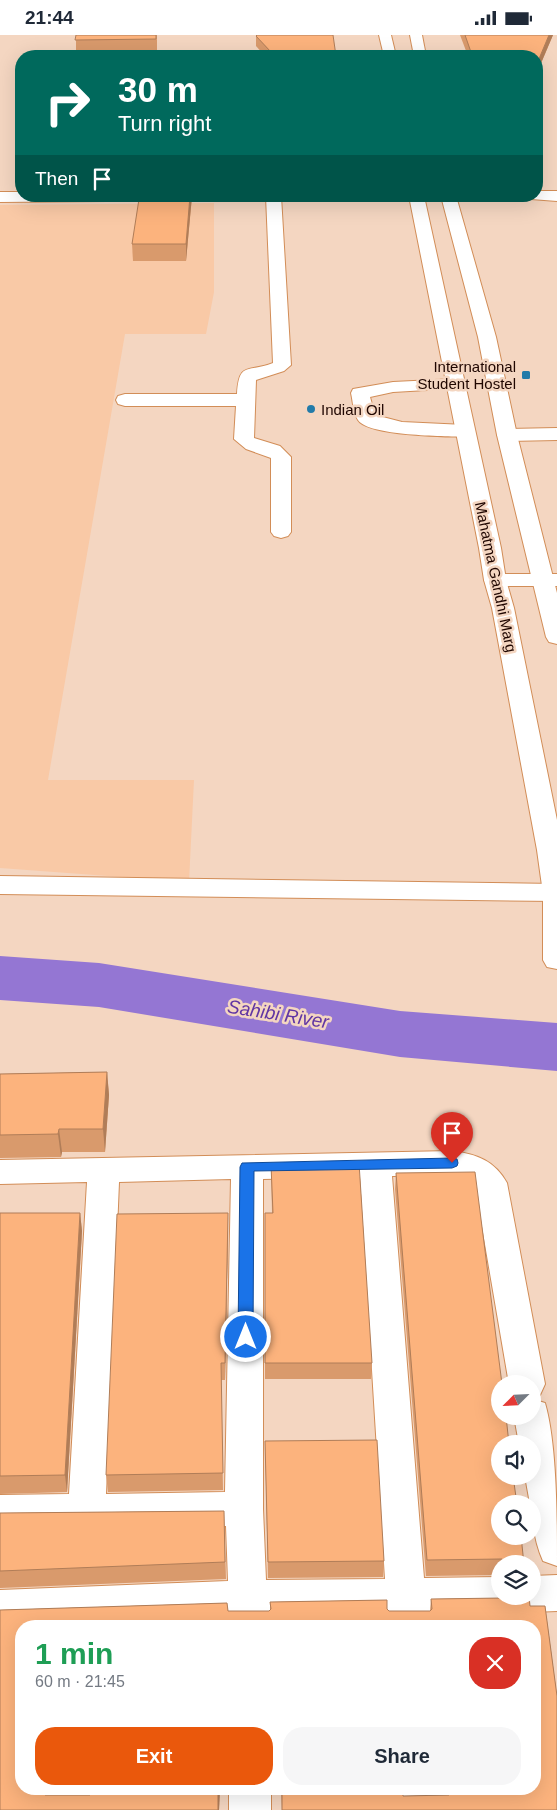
<!DOCTYPE html>
<html lang="en">
<head>
<meta charset="utf-8">
<style>
	:root { --surface:#fff; --page:#f6f6f7; --text:#1f2937; --muted:#747a83; --accent:#ea580c }
	body { margin:0; font-family:Arial,sans-serif; background:var(--page); color:var(--text); height:100vh; display:flex; flex-direction:column; font-size:19px; white-space:nowrap }
	* { box-sizing:border-box; margin:0 }
	p { font-size:16px; color:var(--muted) }
	.icon { flex:none; width:28px; height:28px; fill:none; stroke:currentColor; stroke-width:2; stroke-linecap:round; stroke-linejoin:round }
	.map { position:relative; flex:1; overflow:hidden }
	.side { position:absolute; left:15px; top:1585px; width:526px; height:175px; display:flex; flex-direction:column; background:var(--surface); border-radius:20px; box-shadow:0 5px 20px #0002 }
	.side>* { flex:none }
	.guide { position:absolute; left:15px; top:15px; width:528px; height:152px; border-radius:20px; box-shadow:0 5px 20px #0002; background:#00695c; color:#fff; overflow:hidden }
	.needle { width:32px; rotate:246deg }
	.controls { position:absolute; left:491px; top:1340px; display:grid; gap:10px }
	.controls a { display:grid; place-items:center; width:50px; height:50px; border-radius:50%; background:var(--surface); box-shadow:0 5px 20px #0002; font-size:25px }
	.pin { position:absolute; display:grid; place-items:center; width:42px; height:42px; color:#fff; margin:-51px -21px; border-radius:50% 50% 50% 0; rotate:-45deg; box-shadow:0 0 5px #0007 }
	.pin .icon { rotate:45deg }
	.me { position:absolute; width:55px; margin:-28px; rotate:0deg; stroke-linejoin:round; filter:drop-shadow(0 0 4px #0008) }
	.turn { display:flex; align-items:center; gap:18px; height:105px; padding:0 20px; font-size:22px }
	.turn .icon { width:65px; height:65px; stroke-width:2.5 }
	.turn b { display:block; font-size:35px; line-height:42px }
	.then { display:flex; align-items:center; height:48px; padding:0 20px; background:#0003; gap:10px; font-size:19px }
	.round { display:grid; place-items:center; flex:none; width:52px; height:52px; border-radius:20px; background:var(--page) }
	.summary { display:flex; align-items:center; justify-content:space-between; height:85px; padding:0 20px }
	h1 { font-size:30px; font-weight:700; line-height:38px; color:#1e9e55 }
	.cta { display:flex; gap:10px; margin-top:auto; padding:10px 20px }
	.cta a { flex:1; height:58px; border-radius:20px; background:var(--accent); color:#fff; font-size:20px; font-weight:700; line-height:58px; text-align:center }
	.cta a+a { background:var(--page); color:var(--text) }
	.status { display:flex; justify-content:space-between; align-items:center; height:35px; padding:0 25px; background:var(--surface); direction:ltr }
	.status svg { height:14px; fill:currentColor }
	.map>svg:first-child { display:block }
</style>
</head>
<body>
<div class="status"><b>21:44</b><svg viewBox="0 0 49 12"><path d="M0 12V9h3v3zM5 12V6h3v6zM10 12V3h3v9zM15 12V0h3v12zM26 1h20v11H26zM47 4h2v5h-2z"/></svg></div>
<div class="map">
<svg width="557" height="1775" viewBox="0 0 557 1775">
	<rect width="100%" height="100%" fill="#f4d6c1"/>
	<path fill="#f9c9a6" d="M214,168V257L206,299H125L48,745H194L189,847L0,833V170Z"/>
	<g fill="none" stroke-linecap="round" stroke-linejoin="round">
		<path fill="#9476d3" fill-rule="evenodd" d="M0,921L99,928L400,976L557,988V1036L400,1022L99,972L0,965Z"/>
		<defs>
			<g id="street">
				<path d="M0,157H21V161H113L111,164L106,166L0,167Z"/>
				<path d="M266,161H281L291,330L284,336L256,345L254,403L280,411L291,422V497L288,501L281,503L274,501L271,497V423L246,414L234,404L236,371H125L118,369L116,365L118,361L125,359H237C239,326 248,338 273,328Z"/>
				<path d="M455,344L461,345L464,349L461,353L393,357L370,362L375,380L402,387L465,390L472,392L475,396L472,400L465,402C445,401 368,401 358,385C353,378 353,366 351,358L353,354L393,347Z"/>
				<path d="M557,393V405L507,406L500,404L497,400L500,396L507,394Z"/>
				<path d="M0,841L556,849L557,866L0,859Z"/>
				<path d="M452,1116C477,1119 495,1126 507,1148L545,1349L540,1360L532,1362V1349H509L475,1151L464,1142L452,1140L392,1141L424,1543L500,1542V1561H532V1541L557,1540V1576L532,1577L518,1572L516,1567L514,1573L500,1578L427,1579L428,1591H388V1580L268,1582L269,1591H229V1583L0,1591V1555L228,1546L226,1491L0,1494V1460L69,1459L87,1147L0,1149V1125ZM360,1142L385,1544L266,1545L263,1474V1144ZM231,1144L225,1457L106,1459L119,1147Z"/>
				<path d="M532,1364L545,1368C557,1409 557,1485 557,1531L543,1526C535,1508 532,1489 532,1469H530L525,1441H532V1409H519L514,1381H532Z"/>
				<path d="M50,1754H92L91,1775H49Z"/>
				<rect x="229" y="1754" width="42" height="21"/>
				<path d="M401,1754H443L445,1775H403Z"/>
			</g>
			<g id="secondary">
				<path d="M536,156H557V166L531,164L529,161H536Z"/>
				<path d="M495,539H557V551H495L487,550L484,545L487,540Z"/>
			</g>
			<g id="primary">
				<path d="M379,0H391L396,21H384Z"/>
				<path d="M410,0H422L426,21H414Z"/>
				<path d="M409,161H424L501,513L506,545L514,573L557,785V934L547,932L543,925V858L537,815L492,573L484,545L479,513Z"/>
				<path d="M441,161H456L496,302L517,400L557,558V609L549,607L546,602L497,400L478,302Z"/>
			</g>
		</defs>
		<use href="#street" stroke="#d28d57" stroke-width="2"/>
		<use href="#secondary" stroke="#d28d57" stroke-width="2"/>
		<use href="#primary" stroke="#d28d57" stroke-width="2"/>
		<use href="#street" fill="#fff" fill-rule="evenodd"/>
		<use href="#secondary" fill="#fff" fill-rule="evenodd"/>
		<use href="#primary" fill="#fff" fill-rule="evenodd"/>
	</g>
	<g fill="#d99a6c">
		<path d="M76,0H157V17L76,18Z"/>
		<path d="M460,0H553L536,40V21H468Z"/>
		<path d="M256,1L336,21H265L256,11Z"/>
		<path d="M142,161H192L186,226H133L132,209Z"/>
		<path d="M107,1037L109,1060L105,1117H62L61,1122L0,1123V1039Z"/>
		<path d="M271,1130L372,1328L371,1344H265V1178H272Z"/>
		<path d="M396,1138L524,1529H500V1540L426,1541L395,1154Z"/>
		<path d="M0,1178H80L82,1196L67,1457L0,1459Z"/>
		<path d="M228,1195L225,1345H221L223,1455L108,1457L106,1440Z"/>
		<path d="M265,1406L384,1526L383,1542L268,1543Z"/>
		<path d="M224,1476L226,1544L0,1553V1478Z"/>
		<path d="M506,1561H529L530,1571H545L557,1661V1775H282L281,1754H403V1761L445,1760L444,1754H535V1591H21V1754H49L48,1760H90V1754H220L219,1775H0V1575L227,1568L228,1576H269L270,1575V1567L387,1565V1574L389,1576H430L431,1564L503,1563Z"/>
	</g>
	<g fill="#b07d58">
		<path d="M549,0H553L536,40V31Z"/>
		<path d="M190,161H192L186,226V209Z"/>
		<path d="M107,1037L109,1060L105,1117L103,1094Z"/>
		<path d="M59,1094L62,1117L61,1122L58,1099Z"/>
		<path d="M80,1178L82,1196L67,1457L65,1440Z"/>
		<path d="M228,1178V1195L225,1345V1328Z"/>
		<path d="M45,1754H49L48,1775L45,1760Z"/>
		<path d="M218,1754H220L219,1775H218Z"/>
	</g>
	<g fill="#fcb37d" stroke="#b07d58">
		<path d="M76,0H156V4L75,5Z"/>
		<path d="M257,0H333L336,21H281L271,17L256,1Z"/>
		<path d="M465,0H549L536,31V21H475L472,20Z"/>
		<path d="M142,161H190L186,209H132L139,164H141Z"/>
		<path d="M107,1037L103,1094H59L58,1099L0,1100V1039Z"/>
		<path d="M359,1128L372,1328H265V1178H273L271,1130Z"/>
		<path d="M475,1137L502,1349H500V1381H506L509,1409H500V1441H513L517,1469H500V1501H521L524,1529H504V1526L502,1524L427,1525L396,1138Z"/>
		<path d="M0,1178H80L65,1440L0,1441Z"/>
		<path d="M228,1178L225,1328H221L223,1438L106,1440L117,1179Z"/>
		<path d="M377,1405L384,1526L268,1527L265,1406Z"/>
		<path d="M224,1476L225,1527L0,1536V1478Z"/>
		<path d="M506,1561H529L530,1571H545L557,1661V1775H282V1754H403V1761L449,1760L448,1754H535V1591H21V1754H45V1760H90V1754H218V1775H0V1575L227,1568L228,1576H269L271,1574L270,1567L387,1565V1574L389,1576H430L432,1574L431,1564L503,1563Z"/>
	</g>
	<path fill="#1a73e8" stroke="#114b97" d="M452,1123L457,1124L458,1128L457,1131L452,1133L254,1136L253,1302L251,1307L246,1308L240,1307L238,1302L240,1132L242,1128Z"/>
	<g fill="#227ba9" stroke="#f4d6c1" stroke-width="2">
		<rect x="521" y="335" width="10" height="10" rx="2.5"/>
		<circle cx="311" cy="374" r="5"/>
	</g>
	<g text-anchor="middle" dominant-baseline="central" stroke-width="5" stroke-linejoin="round" paint-order="stroke">
		<g font-size="15" fill="#1f0600" stroke="#f4d6c1" text-anchor="end">
			<text x="516" y="331">International<tspan x="516" dy="17">Student Hostel</tspan></text>
			<text x="321" y="374" text-anchor="start">Indian Oil</text>
		</g>
		<g font-size="15" fill="#1f0600" stroke="#f4d6c1">
			<text transform="translate(496 542) rotate(78)">Mahatma Gandhi Marg</text>
		</g>
		<g font-size="19" font-style="italic" fill="#6136a3" stroke="#f4d6c1">
			<text transform="translate(278 979) rotate(9)">Sahibi River</text>
		</g>
	</g>
</svg>
<div class="controls">
<a><svg class="needle" viewBox="-14 -14 28 28"><path d="M0-13l5 13h-10z" fill="#e53935"/><path d="M0 13l5-13h-10z" fill="#747a83"/></svg></a>
<a><svg class="icon" aria-label="sound" viewBox="0 0 24 24"><path d="M4 9h4l5-4v14l-5-4H4zM17 9q2 3 0 6"/></svg></a>
<a><svg class="icon" aria-label="search" viewBox="0 0 24 24"><circle cx="10" cy="10" r="6"/><path d="M15 15l6 6"/></svg></a>
<a><svg class="icon" aria-label="layers" viewBox="0 0 24 24"><path d="M12 4l9 5-9 5-9-5zM3 14l9 5 9-5"/></svg></a>
</div>
<div class="pin" style="left:452px;top:1128px;background:#d93025"><svg class="icon" aria-label="arrive" viewBox="0 0 24 24"><path d="M6 21V4h12l-3 4 3 4H6"/></svg></div>
<svg class="me" style="left:246px;top:1302px" viewBox="-20 -20 40 40"><circle r="17" fill="#1a73e8" stroke="#fff" stroke-width="3"/><path d="M0-11L8 9 0 5-8 9z" fill="#fff"/></svg>
<div class="guide">
<div class="turn"><svg class="icon" aria-label="right" viewBox="0 0 24 24"><path d="M7 20v-9h11M14 6l5 5-5 5"/></svg><div><b>30 m</b>Turn right</div></div>
<div class="then">Then<svg class="icon" aria-label="arrive" viewBox="0 0 24 24"><path d="M6 21V4h12l-3 4 3 4H6"/></svg></div>
</div>
<section class="side">
<div class="summary"><div><h1>1 min</h1><p>60 m · 21:45</p></div><a class="round" style="background:#d93025;color:#fff"><svg class="icon" aria-label="close" viewBox="0 0 24 24"><path d="M6 6l12 12M18 6L6 18"/></svg></a></div>
<div class="cta"><a>Exit</a><a>Share</a></div>
</section>
</div>
</body>
</html>
